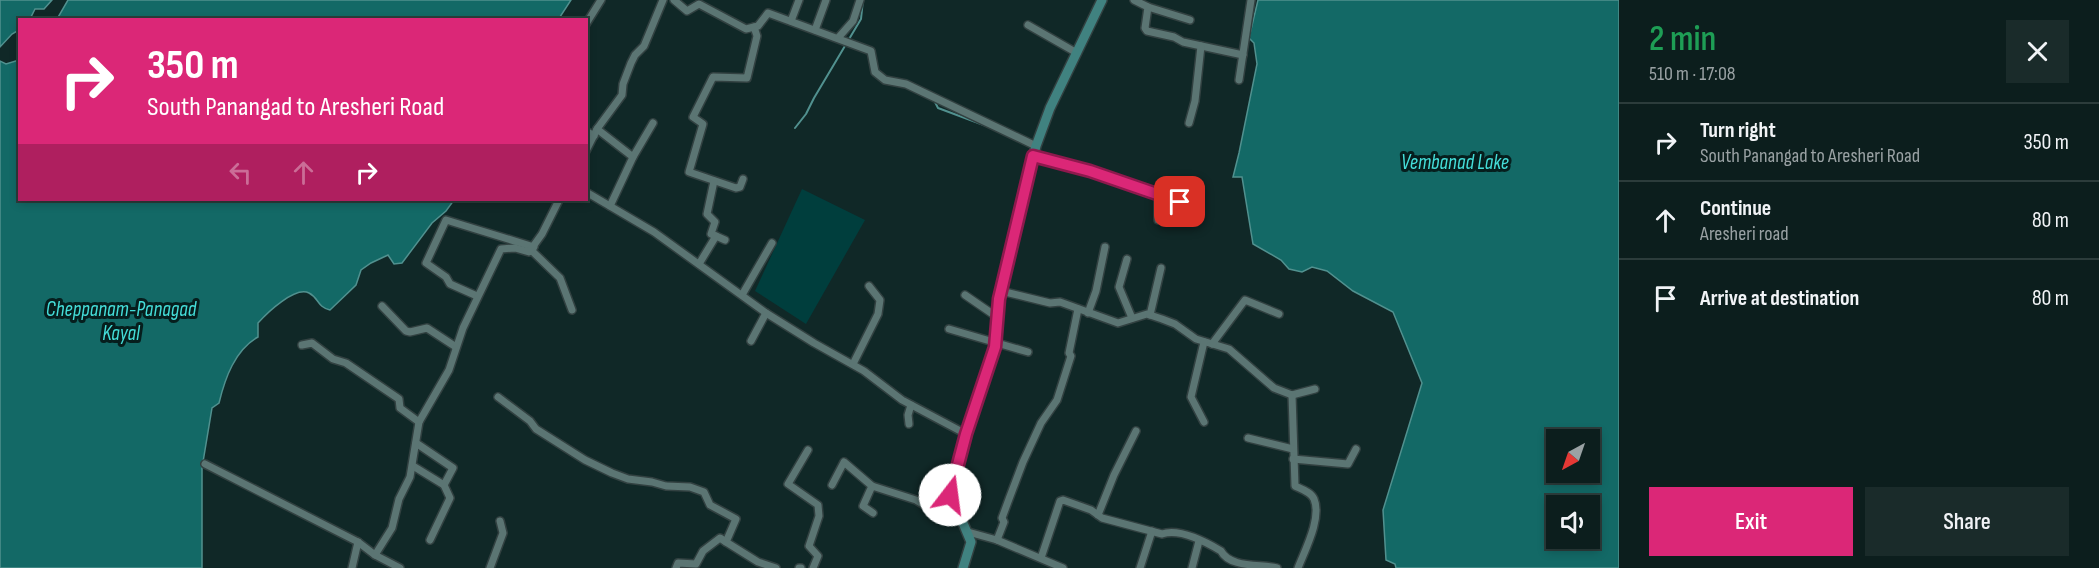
<!DOCTYPE html>
<html lang="en">
<head>
<meta charset="utf-8">
<style>
	:root { --surface:#0c1e1d; --page:#1a2b2a; --text:#f1f3f6; --muted:#9aa2a4; --line:#2c3c3b; --accent:#db2777 }
	body { margin:0; font-family:"Sofia Sans Condensed",sans-serif; background:var(--page); color:var(--text); height:100vh; display:flex; flex-direction:column; font-size:22px; white-space:nowrap }
	* { box-sizing:border-box; margin:0 }
	p { font-size:20px; color:var(--muted) }
	.icon { flex:none; width:33px; height:33px; fill:none; stroke:currentColor; stroke-width:2; stroke-linecap:round; stroke-linejoin:round }
	.map { position:relative; flex:1; overflow:hidden }
	.side { display:flex; flex-direction:column; background:var(--surface); width:480px }
	.side>* { flex:none }
	.top-card { position:absolute; left:18px; top:18px; width:570px; height:183px; border-radius:0px; box-shadow:0 3px 9px #0003,0 0 0 2px var(--line); background:#db2777; color:#fff; overflow:hidden }
	.needle { width:39px; rotate:220deg }
	.fabs { position:absolute; left:1546px; top:429px; display:grid; gap:12px }
	.fabs a { display:grid; place-items:center; width:54px; height:54px; border-radius:0px; background:var(--surface); box-shadow:0 3px 9px #0003,0 0 0 2px var(--line); font-size:30px }
	.pin { position:absolute; display:grid; place-items:center; width:51px; height:51px; color:#fff; margin:-26px; border-radius:12px; box-shadow:0 3px 9px #0006 }
	.me { position:absolute; width:66px; margin:-33px; rotate:15deg; stroke-linejoin:round; filter:drop-shadow(0 0 4px #0008) }
	.turn { display:flex; align-items:center; gap:21px; height:126px; padding:0 30px; font-size:27px }
	.turn .icon { width:78px; height:78px; stroke-width:2.5 }
	.turn b { display:block; font-size:42px; line-height:51px }
	.lanes { display:flex; align-items:center; height:57px; padding:0 30px; background:#0003; justify-content:center; gap:30px; direction:ltr }
	.lanes .off { opacity:.35 }
	.round { display:grid; place-items:center; flex:none; width:63px; height:63px; border-radius:0px; background:var(--page) }
	.overview { display:flex; align-items:center; justify-content:space-between; height:102px; padding:0 30px }
	h1 { font-size:36px; font-weight:600; line-height:45px; color:#1e9e55 }
	.action { display:flex; gap:12px; margin-top:auto; padding:12px 30px }
	.action a { flex:1; height:69px; border-radius:0px; background:var(--accent); color:#fff; font-size:24px; font-weight:600; line-height:69px; text-align:center }
	.action a+a { background:var(--page); color:var(--text) }
	ul { padding:0; list-style:none }
	li { display:flex; align-items:center; gap:18px; height:78px; padding:0 30px; border-top:2px solid var(--line) }
	li div { flex:1 }
	li b { display:block; font-size:22px }
	li em { font-style:normal }
	main { display:flex; flex:1; min-height:0 }
	.map>svg:first-child { display:block }
</style>
</head>
<body>
<main>
<div class="map">
<svg width="1619" height="568" viewBox="0 0 1619 568">
	<rect width="100%" height="100%" fill="#102827"/>
	<path fill="#003e3d" d="M802,189L865,220L806,324L755,291Z"/>
	<g fill="#136966" stroke="#51918f" stroke-width="1.5" fill-rule="evenodd">
		<path d="M0,0H52L44,9H35L30,19L20,20L19,30L12,34L0,47Z"/>
		<path d="M68,0H571L558,20L57,19Z"/>
		<path d="M1258,0H1619V568H1396L1395,564L1386,560L1383,510L1422,383L1393,312L1353,291L1327,271L1312,267L1302,272L1289,269L1281,260L1253,244L1242,177H1233L1239,153L1257,64L1254,43L1249,38ZM1557,440H1590V472H1557ZM1557,506H1590V538H1557Z"/>
		<path d="M19,60L20,200H454L446,211L432,223L402,263L394,264L388,255L371,263L361,270L356,285L330,310C317,307 319,298 309,293C295,286 267,313 258,323V337C235,350 225,378 219,403L212,408L202,468V568H0V61L6,64Z"/>
	</g>
	<g fill="none" stroke-linecap="round" stroke-linejoin="round">
		<g stroke="#51918f" stroke-width="2">
			<path d="M934,100L938,108L989,127"/>
			<path d="M795,128L806,114L814,98L861,19L863,0"/>
		</g>
		<defs>
			<g id="minor">
				<path d="M674,0L687,11L699,4L746,29L758,26L768,13L871,51L875,72L885,80L906,84L1036,146"/>
				<path d="M1134,0L1148,7L1145,28L1147,31L1174,37L1183,42L1243,55"/>
				<path d="M1148,7L1190,20"/>
				<path d="M791,21L799,0"/>
				<path d="M586,24L601,0"/>
				<path d="M1028,25L1077,53"/>
				<path d="M815,30L826,0"/>
				<path d="M838,38L853,21L860,0"/>
				<path d="M1239,80L1251,0"/>
				<path d="M1189,123L1195,101L1201,46"/>
				<path d="M586,131L594,136"/>
				<path d="M586,151L597,129"/>
				<path d="M1033,156L1090,171L1180,202"/>
				<path d="M633,157L653,123"/>
				<path d="M743,179L740,187L736,188L689,172L703,124L693,117L713,77L747,78L757,36L754,27"/>
				<path d="M586,192L654,232L766,313L814,343L864,371L902,400L966,434"/>
				<path d="M1158,194V220"/>
				<path d="M610,206L633,157L597,129L622,95L623,84L631,63L635,55L644,46L663,0"/>
				<path d="M716,236L725,240"/>
				<path d="M531,250L560,278L572,310"/>
				<path d="M1127,259L1119,287L1132,318"/>
				<path d="M699,264L716,236L711,234L715,222L707,214L714,181"/>
				<path d="M1001,291L1050,303L1060,302L1118,323L1147,314L1162,319L1175,324L1196,339L1229,349L1274,388L1292,395L1315,389"/>
				<path d="M742,295L772,243"/>
				<path d="M965,295L997,317"/>
				<path d="M477,296L450,284L446,277L426,263L446,220L534,247"/>
				<path d="M382,306L406,331L410,332L427,328L456,347"/>
				<path d="M1088,313L1096,291L1105,247"/>
				<path d="M1150,315L1161,268"/>
				<path d="M949,329L1028,352"/>
				<path d="M751,341L766,313"/>
				<path d="M1212,344L1245,300L1279,314"/>
				<path d="M302,345L312,343L333,359L346,363L399,399L400,408L419,422"/>
				<path d="M853,364L878,314L880,300L869,286"/>
				<path d="M1292,395L1295,486C1301,489 1311,492 1314,499C1322,518 1305,550 1298,568"/>
				<path d="M498,397L530,421L536,429L585,460L612,473L628,479L652,482L666,486L690,487L704,492L710,505L736,519L726,542L758,562L776,568"/>
				<path d="M1204,422L1191,397L1204,342"/>
				<path d="M909,424L908,415L911,405"/>
				<path d="M1248,438L1293,449"/>
				<path d="M416,443L453,468L444,485"/>
				<path d="M808,450L788,484L818,505L819,516L809,546L818,556L813,568"/>
				<path d="M1293,459L1348,464L1356,449"/>
				<path d="M205,464L358,542L375,555L400,568"/>
				<path d="M413,466L444,485L450,498L430,540"/>
				<path d="M832,485L844,462L872,486L863,506L873,513"/>
				<path d="M872,486L916,500L945,518L954,514"/>
				<path d="M1098,515L1114,475L1136,431"/>
				<path d="M968,532L997,540L1063,568"/>
				<path d="M997,540L1004,522L1002,518L1009,499L1023,462L1041,423L1057,400L1071,356L1069,353L1078,309"/>
				<path d="M375,555L392,528L399,499L410,477L419,422L449,370L463,328L501,249L515,248L529,252L542,234L559,200"/>
				<path d="M1041,558L1060,501L1063,500L1091,510L1102,518L1162,534C1180,528 1206,542 1221,551C1230,568 1260,564 1277,568"/>
				<path d="M352,568L358,542"/>
				<path d="M490,568L503,533L500,521"/>
				<path d="M676,568L678,563L696,564L703,551L720,538L726,542"/>
				<path d="M799,568H801"/>
				<path d="M1140,568L1152,531"/>
				<path d="M1192,568L1199,541"/>
			</g>
			<path id="secondary" d="M963,568L971,542L963,523L954,514L950,495L966,434L995,347L999,299L1021,203L1036,146L1050,108L1102,0"/>
		</defs>
		<use href="#minor" stroke="#324141" stroke-width="10"/>
		<use href="#secondary" stroke="#324141" stroke-width="12"/>
		<use href="#minor" stroke="#5b7573" stroke-width="7"/>
		<use href="#secondary" stroke="#408280" stroke-width="9"/>
	</g>
	<g fill="none" stroke-linecap="round" stroke-linejoin="round">
		<defs>
			<path id="route" d="M950,495L966,434L995,347L999,299L1033,156L1090,171L1180,202"/>
		</defs>
		<use href="#route" stroke="#8e194d" stroke-width="15"/>
		<use href="#route" stroke="#db2777" stroke-width="10"/>
	</g>
	<g text-anchor="middle" dominant-baseline="central" stroke-width="6" stroke-linejoin="round" paint-order="stroke">
		<g font-size="21" font-style="italic" fill="#44ddd8" stroke="#061e1d">
			<text x="1455" y="162">Vembanad Lake</text>
			<text x="121" y="309">Cheppanam-Panagad<tspan x="121" dy="24">Kayal</tspan></text>
		</g>
	</g>
</svg>
<div class="fabs">
<a><svg class="needle" viewBox="-14 -14 28 28"><path d="M0-13l5 13h-10z" fill="#e53935"/><path d="M0 13l5-13h-10z" fill="#9aa2a4"/></svg></a>
<a><svg class="icon" aria-label="sound" viewBox="0 0 24 24"><path d="M4 9h4l5-4v14l-5-4H4zM17 9q2 3 0 6"/></svg></a>
</div>
<div class="pin" style="left:1180px;top:202px;background:#d93025"><svg class="icon" aria-label="arrive" viewBox="0 0 24 24"><path d="M6 21V4h12l-3 4 3 4H6"/></svg></div>
<svg class="me" style="left:950px;top:495px" viewBox="-20 -20 40 40"><circle r="19" fill="#fff"/><path d="M0-13L10 11 0 6-10 11z" fill="#db2777"/></svg>
<div class="top-card">
<div class="turn"><svg class="icon" aria-label="right" viewBox="0 0 24 24"><path d="M7 20v-9h11M14 6l5 5-5 5"/></svg><div><b>350 m</b>South Panangad to Aresheri Road</div></div>
<div class="lanes"><svg class="icon off" aria-label="left" viewBox="0 0 24 24"><path d="M17 20v-9H6M10 6l-5 5 5 5"/></svg><svg class="icon off" aria-label="ahead" viewBox="0 0 24 24"><path d="M12 20V5M6 11l6-6 6 6"/></svg><svg class="icon" aria-label="right" viewBox="0 0 24 24"><path d="M7 20v-9h11M14 6l5 5-5 5"/></svg></div>
</div>
</div>
<section class="side">
<div class="overview"><div><h1>2 min</h1><p>510 m · 17:08</p></div><a class="round"><svg class="icon" aria-label="close" viewBox="0 0 24 24"><path d="M6 6l12 12M18 6L6 18"/></svg></a></div>
<ul>
<li><svg class="icon" aria-label="right" viewBox="0 0 24 24"><path d="M7 20v-9h11M14 6l5 5-5 5"/></svg><div><b>Turn right</b><p>South Panangad to Aresheri Road</p></div><em>350 m</em></li>
<li><svg class="icon" aria-label="ahead" viewBox="0 0 24 24"><path d="M12 20V5M6 11l6-6 6 6"/></svg><div><b>Continue</b><p>Aresheri road</p></div><em>80 m</em></li>
<li><svg class="icon" aria-label="arrive" viewBox="0 0 24 24"><path d="M6 21V4h12l-3 4 3 4H6"/></svg><div><b>Arrive at destination</b></div><em>80 m</em></li>
</ul>
<div class="action"><a>Exit</a><a>Share</a></div>
</section>
</main>
</body>
</html>
